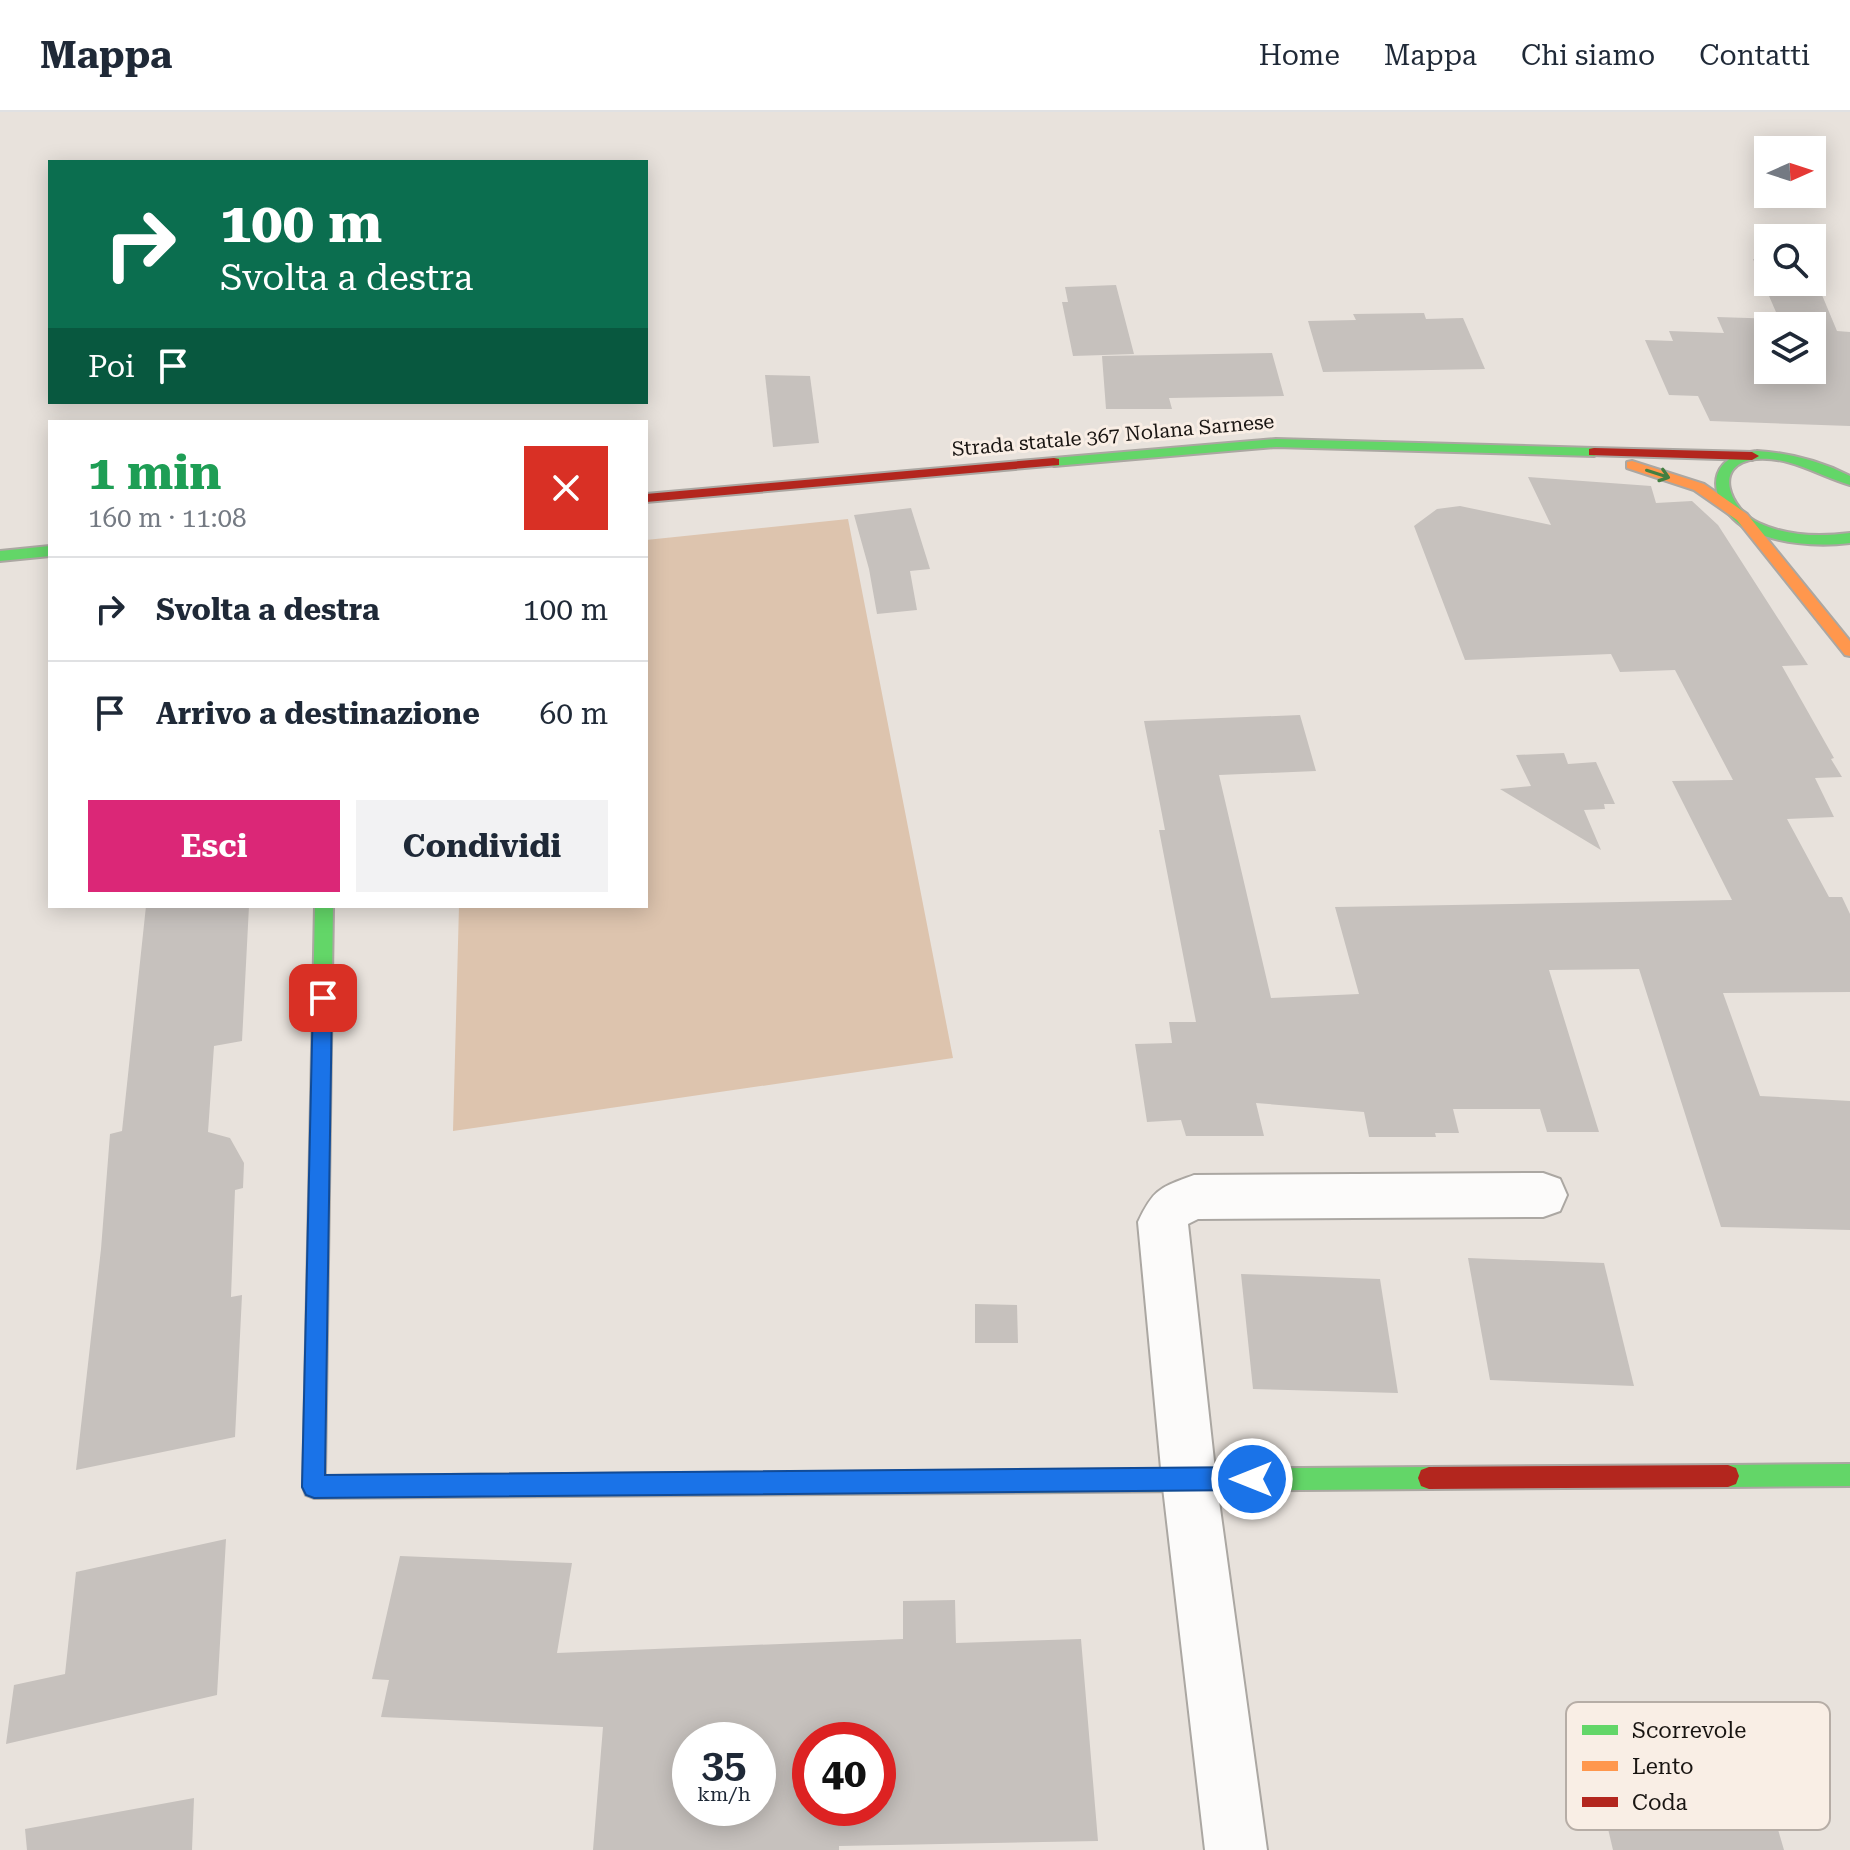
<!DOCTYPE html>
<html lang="it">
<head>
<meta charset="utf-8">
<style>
	:root { --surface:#fff; --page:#f2f2f3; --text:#1f2937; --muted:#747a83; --line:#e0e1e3; --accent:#db2777 }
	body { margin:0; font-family:"Roboto Serif",serif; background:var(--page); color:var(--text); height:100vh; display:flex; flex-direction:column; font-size:30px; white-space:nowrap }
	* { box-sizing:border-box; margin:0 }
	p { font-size:26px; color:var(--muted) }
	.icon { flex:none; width:44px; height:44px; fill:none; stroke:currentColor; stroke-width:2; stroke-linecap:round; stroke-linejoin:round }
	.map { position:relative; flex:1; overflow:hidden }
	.side { position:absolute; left:48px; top:308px; width:600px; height:488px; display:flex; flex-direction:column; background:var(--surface); border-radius:0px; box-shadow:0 4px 20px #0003 }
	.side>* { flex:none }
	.banner { position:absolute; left:48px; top:48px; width:600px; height:244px; border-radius:0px; box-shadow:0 4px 20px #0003; background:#0b6e4f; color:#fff; overflow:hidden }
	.needle { width:52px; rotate:87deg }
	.buttons { position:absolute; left:1754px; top:24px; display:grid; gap:16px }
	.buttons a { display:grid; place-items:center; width:72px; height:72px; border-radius:0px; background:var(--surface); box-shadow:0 4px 20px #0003; font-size:40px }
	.speed { position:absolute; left:672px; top:1610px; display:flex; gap:16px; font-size:40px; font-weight:700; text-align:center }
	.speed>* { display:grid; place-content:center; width:104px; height:104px; border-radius:50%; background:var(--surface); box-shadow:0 4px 20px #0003; line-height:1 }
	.speed small { font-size:20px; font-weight:400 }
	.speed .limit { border:12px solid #d22; background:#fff; color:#111 }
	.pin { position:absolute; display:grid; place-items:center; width:68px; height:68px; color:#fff; margin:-34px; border-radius:16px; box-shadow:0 4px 12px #0006 }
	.me { position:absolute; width:88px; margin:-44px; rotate:270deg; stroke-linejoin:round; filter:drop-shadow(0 0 6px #0008) }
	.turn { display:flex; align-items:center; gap:28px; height:168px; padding:0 40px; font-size:36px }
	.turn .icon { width:104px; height:104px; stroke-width:2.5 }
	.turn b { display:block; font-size:56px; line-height:68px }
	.then { display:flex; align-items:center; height:76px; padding:0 40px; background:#0003; gap:16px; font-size:30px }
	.round { display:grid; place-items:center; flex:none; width:84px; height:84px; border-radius:0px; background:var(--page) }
	.headline { display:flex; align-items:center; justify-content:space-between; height:136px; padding:0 40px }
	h1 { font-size:48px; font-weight:700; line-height:60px; color:#1e9e55 }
	.action { display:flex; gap:16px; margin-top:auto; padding:16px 40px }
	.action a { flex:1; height:92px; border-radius:0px; background:var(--accent); color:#fff; font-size:32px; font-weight:700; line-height:92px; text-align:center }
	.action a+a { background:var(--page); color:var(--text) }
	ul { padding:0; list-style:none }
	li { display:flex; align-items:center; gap:24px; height:104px; padding:0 40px; border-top:2px solid var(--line) }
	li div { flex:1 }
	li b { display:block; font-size:30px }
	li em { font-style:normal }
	header { display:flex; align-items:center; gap:48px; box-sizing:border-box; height:112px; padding:0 40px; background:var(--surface); border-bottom:2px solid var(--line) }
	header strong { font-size:38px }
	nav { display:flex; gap:44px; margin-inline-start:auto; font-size:28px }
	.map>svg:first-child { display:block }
</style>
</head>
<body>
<header>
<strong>Mappa</strong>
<nav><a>Home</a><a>Mappa</a><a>Chi siamo</a><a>Contatti</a></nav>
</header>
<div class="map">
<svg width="1850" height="1738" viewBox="0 0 1850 1738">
	<rect width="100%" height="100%" fill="#e8e2dc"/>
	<path fill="#ddc4ae" d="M848,407L953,946L453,1019L459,794H646V428Z"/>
	<g fill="#c6c1bd" fill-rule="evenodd">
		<path d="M1753,147L1768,148V170H1812V159L1837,219L1850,220V314L1710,309L1698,284L1669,283L1645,228L1673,229L1669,219L1724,221L1717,205L1779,207ZM1768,214H1812V258H1768Z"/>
		<path d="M1116,173L1134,242L1073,244L1062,190H1068L1065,175Z"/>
		<path d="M1424,201L1426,207L1463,206L1485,257L1323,260L1308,209L1356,208L1353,202Z"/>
		<path d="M1272,241L1284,284L1169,286L1172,297H1106L1102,244Z"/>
		<path d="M765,263L810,264L819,331L773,335Z"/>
		<path d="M1528,365L1651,374L1656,391L1692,389L1718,413L1808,553L1782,554L1834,646L1831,647L1842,665L1815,666L1834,705L1787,707L1829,785H1842L1850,802V880L1723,881L1760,984L1850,989V1118L1721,1115L1639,857L1549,858L1599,1020H1547L1540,997H1453L1459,1021H1435L1436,1025H1369L1364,1000L1256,991L1264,1024H1186L1181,1008L1147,1010L1135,932L1172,931L1169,910H1196L1159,718H1165L1144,609L1300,603L1316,659L1219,663L1271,886L1359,882L1335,795L1732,788L1672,669L1733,668L1675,558L1620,560L1611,542L1465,548L1414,414L1437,397L1460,394L1551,413Z"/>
		<path d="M911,396L930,457L910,459L917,498L877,502L869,457L854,403Z"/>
		<path d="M1564,641L1568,652L1596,650L1615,692H1604L1605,697L1584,698L1601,738L1500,677L1531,674L1516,643Z"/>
		<path d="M146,794H249L242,929L214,934L208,1020L230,1026L244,1051L243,1076L235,1078L231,1185L242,1183L235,1325L76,1358L101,1137L110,1022L122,1019Z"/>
		<path d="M1468,1146L1604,1151L1634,1274L1490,1268Z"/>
		<path d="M1241,1162L1380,1167L1398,1281L1253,1277Z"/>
		<path d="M975,1192L1017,1193L1018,1231H975Z"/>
		<path d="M226,1427L217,1583L6,1632L14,1573L65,1562L76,1460Z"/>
		<path d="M400,1444L572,1451L557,1541L903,1527V1489L955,1488L956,1531L1081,1527L1098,1729L839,1734V1738H593L603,1615L381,1605L389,1568L372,1567ZM690,1628H758V1696H690ZM810,1628H878V1696H810Z"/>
		<path d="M1586,1623L1751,1625L1784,1738H1613Z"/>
		<path d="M194,1686L192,1738H27L25,1717Z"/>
	</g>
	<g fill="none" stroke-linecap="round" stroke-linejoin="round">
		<defs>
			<path id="street" d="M1543,1061L1560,1067L1567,1083L1560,1099L1543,1105L1198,1107L1188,1112L1216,1367L1267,1738H1205L1162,1367L1138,1110C1154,1076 1160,1076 1194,1063Z"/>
			<g id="fast">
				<path d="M1276,327L1594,336L1601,340L1594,344L1276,335L1054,354L1047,350L1054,346Z"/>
				<path d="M1757,339C1790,341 1821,349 1850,364V373C1819,364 1790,344 1756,347C1711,352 1730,398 1759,411C1787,424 1820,425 1850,421V431C1817,435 1778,432 1747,417C1721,403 1700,363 1733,345C1740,341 1750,340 1757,339Z"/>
				<path d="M50,434V444L0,449V439Z"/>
				<path d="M315,794H333L325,1364L442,1363L450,1366L453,1374L450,1382L442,1385L314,1386L306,1383L303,1375Z"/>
				<path d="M1850,1352V1374L1728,1375L1720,1372L1717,1364L1720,1356L1728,1353Z"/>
				<path d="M1429,1355L1437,1358L1440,1366L1437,1374L1429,1377L963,1381L955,1378L952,1370L955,1362L963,1359Z"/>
			</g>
			<g id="slow">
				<path d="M1632,349L1704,372L1747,402L1850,529V544L1845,543L1737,408L1694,378L1627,356V350Z"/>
				<path d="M963,1359L971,1362L974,1370L971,1378L963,1381L442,1385L434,1382L431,1374L434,1366L442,1363Z"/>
			</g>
			<g id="jam">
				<path d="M1594,336L1752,340L1759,344L1752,348L1589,343V337Z"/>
				<path d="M1054,346L1059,347V353L646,390V382Z"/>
				<path d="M1728,1353L1736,1356L1739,1364L1736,1372L1728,1375L1429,1377L1421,1374L1418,1366L1421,1358L1429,1355Z"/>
			</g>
		</defs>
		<use href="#street" stroke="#aba7a2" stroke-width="4"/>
		<use href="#fast" stroke="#aba7a2" stroke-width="4"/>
		<use href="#slow" stroke="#aba7a2" stroke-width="4"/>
		<use href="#jam" stroke="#aba7a2" stroke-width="4"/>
		<use href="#street" fill="#fcfbfa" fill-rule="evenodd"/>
		<use href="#fast" fill="#63d668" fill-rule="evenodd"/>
		<use href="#slow" fill="#ff974d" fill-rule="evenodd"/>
		<use href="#jam" fill="#b3261e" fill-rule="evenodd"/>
	</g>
	<defs><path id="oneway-shaft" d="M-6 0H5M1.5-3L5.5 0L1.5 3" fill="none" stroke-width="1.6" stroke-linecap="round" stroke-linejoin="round" transform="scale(2)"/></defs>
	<use stroke="#427f41" href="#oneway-shaft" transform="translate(1658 362) rotate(18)"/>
	<path fill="#1a73e8" stroke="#114b97" stroke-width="2" d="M323,878L329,880L332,886L325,1363L1252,1355L1260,1359L1264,1367L1260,1375L1252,1378L314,1386L306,1383L302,1375L313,886L316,880Z"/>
	<g text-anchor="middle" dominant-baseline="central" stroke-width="6" stroke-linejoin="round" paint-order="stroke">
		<g font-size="20" fill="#191512" stroke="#f9eee5">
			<text transform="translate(1113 323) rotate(-5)">Strada statale 367 Nolana Sarnese</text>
		</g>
	</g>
	<rect x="1566" y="1590" width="264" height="128" rx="12" fill="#f9eee5" stroke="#b6ada6" stroke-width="2"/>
	<rect x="1582" y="1613" width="36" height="10" fill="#63d668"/>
	<rect x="1582" y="1649" width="36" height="10" fill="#ff974d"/>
	<rect x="1582" y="1685" width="36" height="10" fill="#b3261e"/>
	<g font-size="22" fill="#191512">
		<text x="1632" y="1626">Scorrevole</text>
		<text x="1632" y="1662">Lento</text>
		<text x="1632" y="1698">Coda</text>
	</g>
</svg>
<div class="buttons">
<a><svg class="needle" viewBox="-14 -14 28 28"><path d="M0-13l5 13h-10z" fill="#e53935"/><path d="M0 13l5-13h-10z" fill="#747a83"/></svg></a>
<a><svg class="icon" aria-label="search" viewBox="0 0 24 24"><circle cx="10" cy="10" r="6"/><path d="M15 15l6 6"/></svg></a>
<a><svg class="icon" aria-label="layers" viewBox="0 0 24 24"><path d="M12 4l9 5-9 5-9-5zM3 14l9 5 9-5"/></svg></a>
</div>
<div class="speed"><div>35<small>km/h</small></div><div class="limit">40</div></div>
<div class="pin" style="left:323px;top:886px;background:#d93025"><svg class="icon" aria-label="arrive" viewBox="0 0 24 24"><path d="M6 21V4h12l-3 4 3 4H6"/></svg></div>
<svg class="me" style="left:1252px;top:1367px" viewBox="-20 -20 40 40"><circle r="17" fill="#1a73e8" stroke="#fff" stroke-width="3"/><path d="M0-11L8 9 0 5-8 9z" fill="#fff"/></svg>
<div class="banner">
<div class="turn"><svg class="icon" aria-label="right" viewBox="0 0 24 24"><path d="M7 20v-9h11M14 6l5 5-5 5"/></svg><div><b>100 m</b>Svolta a destra</div></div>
<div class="then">Poi<svg class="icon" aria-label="arrive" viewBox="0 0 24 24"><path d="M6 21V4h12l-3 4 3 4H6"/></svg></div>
</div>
<section class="side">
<div class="headline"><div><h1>1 min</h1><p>160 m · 11:08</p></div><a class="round" style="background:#d93025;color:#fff"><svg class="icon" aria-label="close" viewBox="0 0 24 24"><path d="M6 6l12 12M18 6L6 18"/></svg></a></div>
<ul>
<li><svg class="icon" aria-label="right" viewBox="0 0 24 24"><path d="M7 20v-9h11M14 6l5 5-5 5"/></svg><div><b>Svolta a destra</b></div><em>100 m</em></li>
<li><svg class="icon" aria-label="arrive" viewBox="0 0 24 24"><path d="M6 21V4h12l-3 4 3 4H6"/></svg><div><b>Arrivo a destinazione</b></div><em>60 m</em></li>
</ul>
<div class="action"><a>Esci</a><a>Condividi</a></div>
</section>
</div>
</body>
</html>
